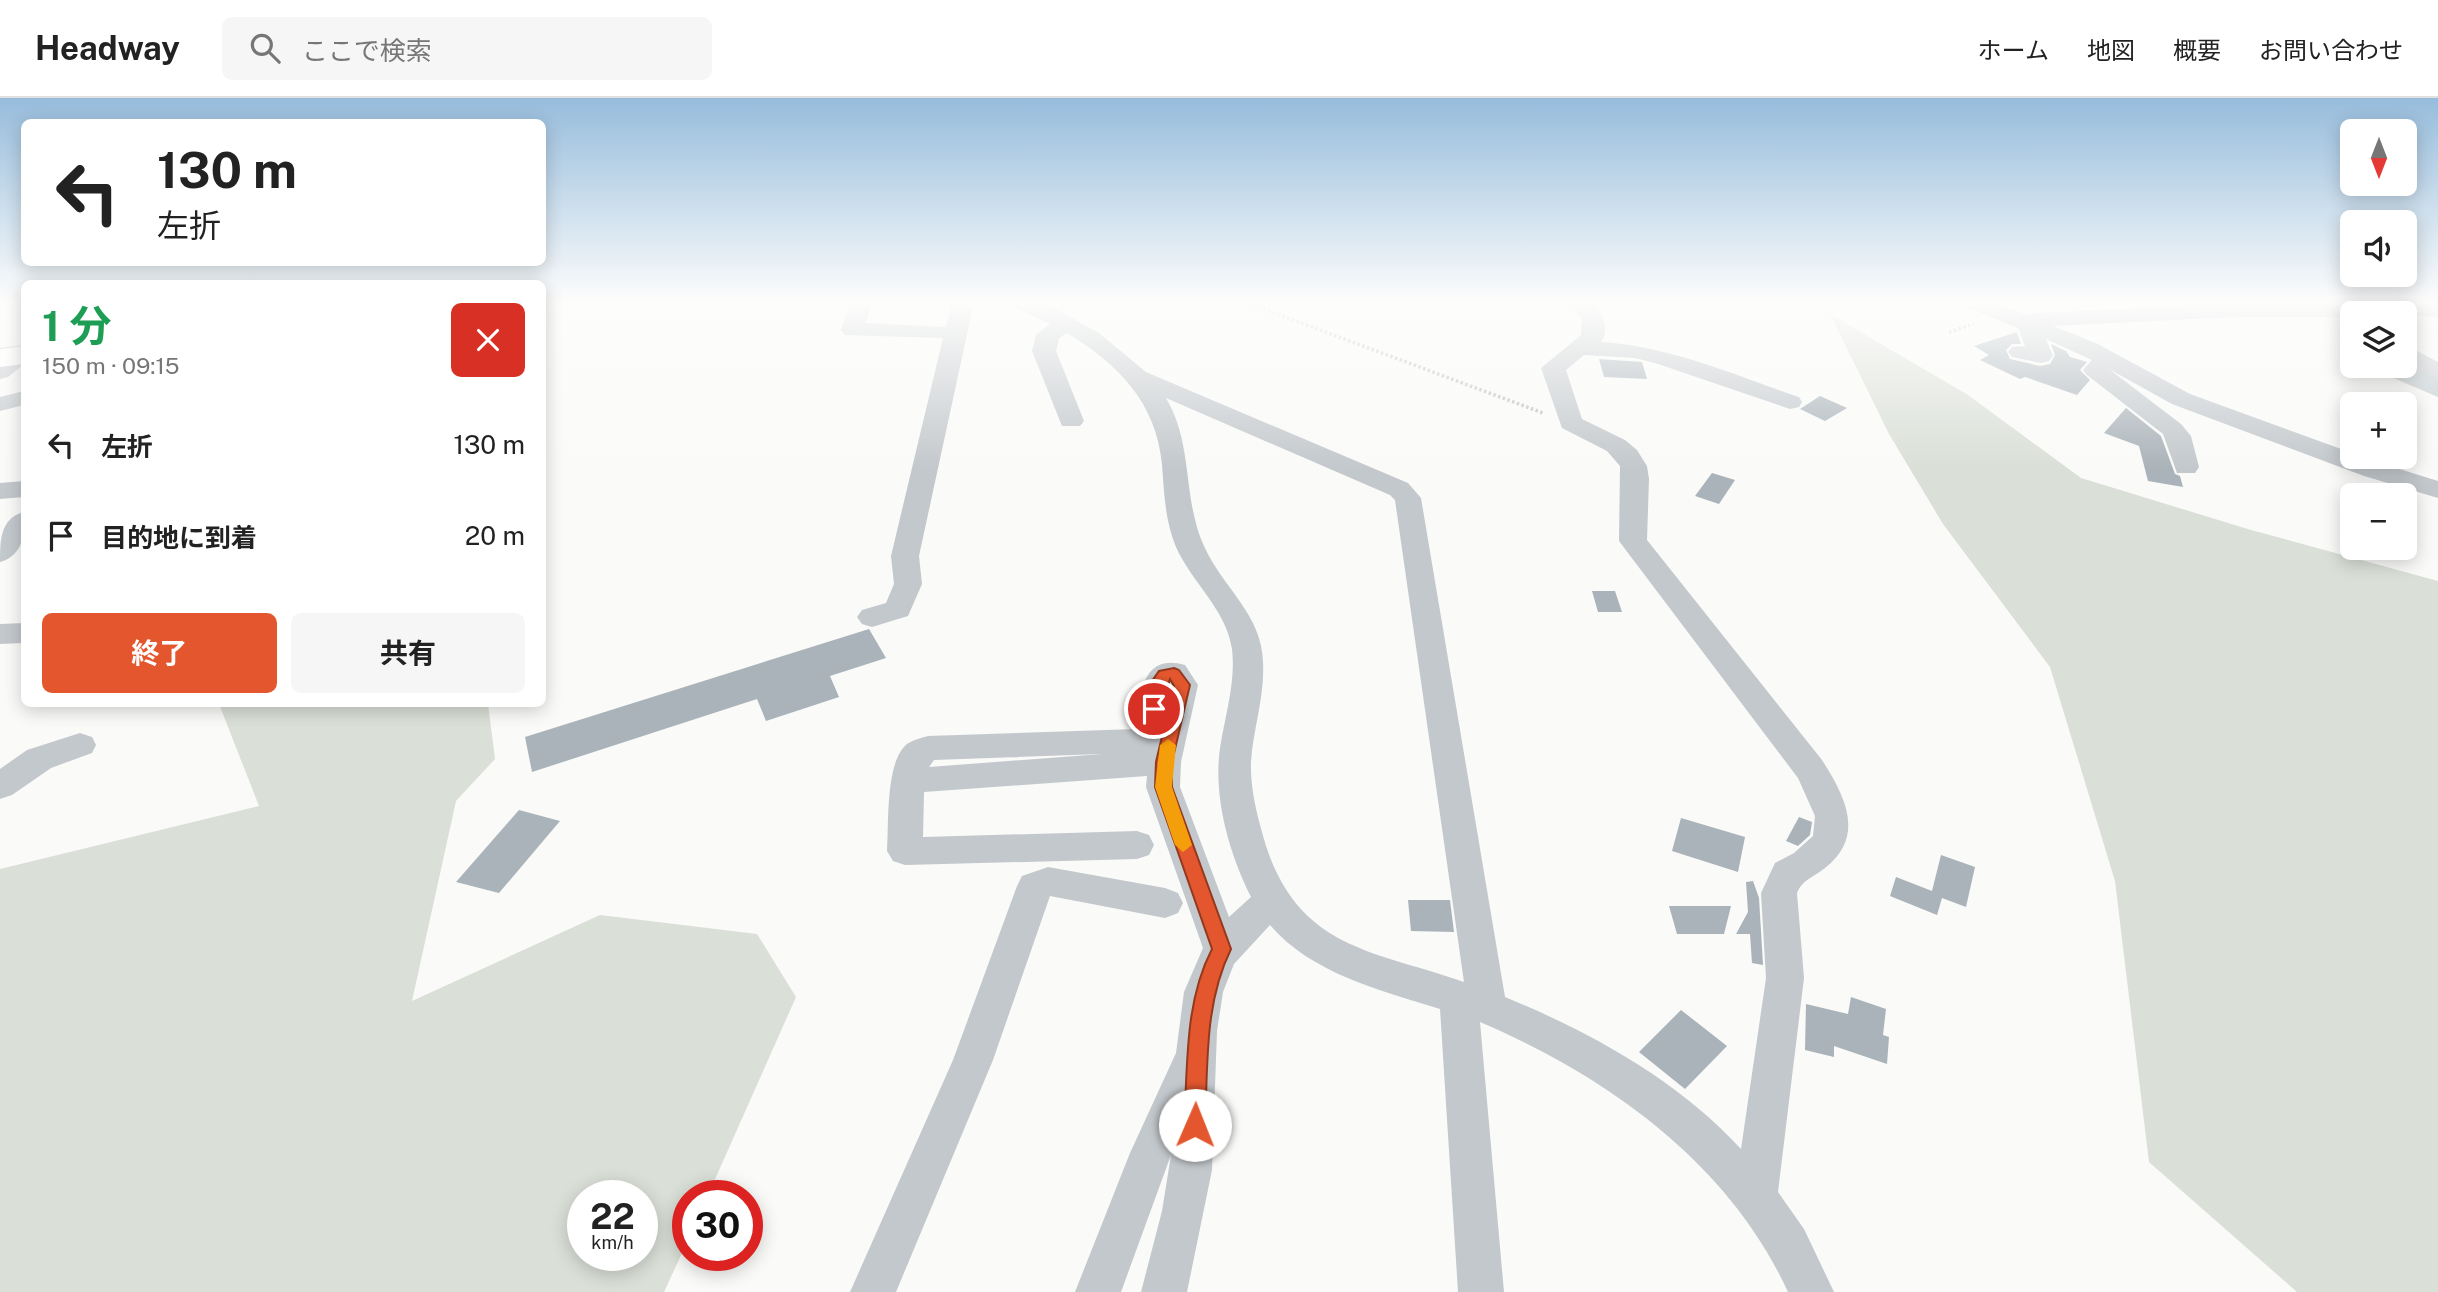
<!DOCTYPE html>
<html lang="ja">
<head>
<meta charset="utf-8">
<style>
	:root { --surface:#fff; --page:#f6f6f6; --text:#222; --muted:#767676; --line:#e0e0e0; --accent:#e4572e }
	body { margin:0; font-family:"Public Sans","Noto Sans JP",sans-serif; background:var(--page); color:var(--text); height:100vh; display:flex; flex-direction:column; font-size:26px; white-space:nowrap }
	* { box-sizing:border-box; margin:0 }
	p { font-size:23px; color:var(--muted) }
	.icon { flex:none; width:38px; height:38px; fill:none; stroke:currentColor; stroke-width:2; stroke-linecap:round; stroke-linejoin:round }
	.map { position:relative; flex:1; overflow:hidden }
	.sheet { position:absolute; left:21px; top:182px; width:525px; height:427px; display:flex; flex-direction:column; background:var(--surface); border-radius:10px; box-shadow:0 4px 18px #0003 }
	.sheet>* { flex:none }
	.top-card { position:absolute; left:21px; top:21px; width:525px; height:147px; border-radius:10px; box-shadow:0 4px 18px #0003; background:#fff; color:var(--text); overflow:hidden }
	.needle { width:46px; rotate:180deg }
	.buttons { position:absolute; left:2340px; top:21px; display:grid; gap:14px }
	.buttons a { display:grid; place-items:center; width:77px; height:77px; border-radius:10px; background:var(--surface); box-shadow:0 4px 18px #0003; font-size:35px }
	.speed { position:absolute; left:567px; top:1082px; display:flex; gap:14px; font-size:35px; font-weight:700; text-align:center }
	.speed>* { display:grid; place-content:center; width:91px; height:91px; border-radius:50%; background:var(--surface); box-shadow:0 4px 18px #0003; line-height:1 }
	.speed small { font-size:18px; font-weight:400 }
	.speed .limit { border:10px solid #d22; background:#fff; color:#111 }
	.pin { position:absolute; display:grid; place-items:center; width:60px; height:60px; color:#fff; margin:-30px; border:4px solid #fff; border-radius:50%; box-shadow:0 2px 7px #0007 }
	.me { position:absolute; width:77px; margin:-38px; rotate:1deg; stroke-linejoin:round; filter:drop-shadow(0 0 5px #0008) }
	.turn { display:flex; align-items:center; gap:24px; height:147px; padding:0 21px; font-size:32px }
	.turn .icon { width:91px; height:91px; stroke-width:2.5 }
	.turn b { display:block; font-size:49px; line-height:60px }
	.round { display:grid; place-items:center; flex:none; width:74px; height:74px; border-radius:10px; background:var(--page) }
	.summary { display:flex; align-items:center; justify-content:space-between; height:119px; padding:0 21px }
	h1 { font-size:42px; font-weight:700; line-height:52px; color:#1e9e55 }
	.cta { display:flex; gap:14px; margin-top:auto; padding:14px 21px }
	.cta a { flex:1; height:80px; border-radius:10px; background:var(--accent); color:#fff; font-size:28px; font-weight:700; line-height:80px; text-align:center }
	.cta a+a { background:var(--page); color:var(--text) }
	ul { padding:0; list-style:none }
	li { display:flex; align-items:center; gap:21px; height:91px; padding:0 21px }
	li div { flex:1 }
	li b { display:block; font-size:26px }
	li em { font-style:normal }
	header { display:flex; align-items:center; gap:42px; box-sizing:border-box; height:98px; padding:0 35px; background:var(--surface); border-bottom:2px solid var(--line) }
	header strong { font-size:33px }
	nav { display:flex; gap:38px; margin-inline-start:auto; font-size:24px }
	.search { width:490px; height:63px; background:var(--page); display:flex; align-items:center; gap:18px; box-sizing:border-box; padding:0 24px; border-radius:10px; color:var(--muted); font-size:26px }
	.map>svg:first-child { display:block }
</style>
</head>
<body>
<header>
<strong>Headway</strong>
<div class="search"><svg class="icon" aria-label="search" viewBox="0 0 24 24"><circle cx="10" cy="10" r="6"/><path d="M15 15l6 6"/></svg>ここで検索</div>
<nav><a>ホーム</a><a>地図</a><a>概要</a><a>お問い合わせ</a></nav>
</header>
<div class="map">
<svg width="2438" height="1194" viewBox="0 0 2438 1194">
	<rect width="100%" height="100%" fill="#fafaf8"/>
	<g fill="#dadfd7" fill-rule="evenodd">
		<path d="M1830,216L1968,297L2081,380L2251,432L2438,483V1194H2297L2149,1064L2115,783L2050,569L1943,426L1889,336Z"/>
		<path d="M219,606H488L495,661L456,703L412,903L600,817L757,836L796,899L708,1097H688V1142L664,1194H0V771L259,708ZM583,1097H642V1157H583Z"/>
	</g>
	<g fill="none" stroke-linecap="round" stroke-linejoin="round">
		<g fill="#bbc7cb" fill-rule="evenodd">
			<path d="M2307,204H2342V205L2337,212L2325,215L2313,212Z"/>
			<path d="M2404,259L2438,274V299L2384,276L2378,268H2404Z"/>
		</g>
	</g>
	<g fill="#aab3b9">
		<path d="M2017,234L2021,246H2012L2006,252L2010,261L2040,268L2050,266L2055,257L2051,246L2066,253L2070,259L2087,264L2080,272L2090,282L2077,297L2025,279L2020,281L1980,262L1989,257L1974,248Z"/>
		<path d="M1599,261L1642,264L1647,281L1604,279Z"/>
		<path d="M1820,298L1847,310L1825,323L1800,311Z"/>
		<path d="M2126,310L2161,338L2175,376L2180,378L2183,389L2148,383L2139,348L2104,335Z"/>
		<path d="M1712,375L1735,382L1719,406L1695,398Z"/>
		<path d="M1592,493H1615L1622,514H1598Z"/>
		<path d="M869,531L886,560L830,578L839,599L766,623L757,601L532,674L525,639Z"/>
		<path d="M519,712L560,723L499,795L456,784Z"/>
		<path d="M1799,719L1812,724L1810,737L1798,748L1786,743Z"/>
		<path d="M1681,720L1745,739L1738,774L1672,753Z"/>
		<path d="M1941,757L1975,769L1966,809L1942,800L1937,817L1890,798L1896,779L1932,793Z"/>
		<path d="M1753,783L1759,800L1763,867L1752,865L1750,836H1736L1748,814L1746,784Z"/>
		<path d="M1408,802H1450L1454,834L1411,833Z"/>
		<path d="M1669,808H1731L1724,836H1677Z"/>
		<path d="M1851,899L1886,911L1883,937L1889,939L1887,966L1834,948V959L1805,952L1806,906L1848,916Z"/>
		<path d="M1681,912L1727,948L1685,991L1639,954Z"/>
	</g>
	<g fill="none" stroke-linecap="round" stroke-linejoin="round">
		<defs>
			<path id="major" d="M24,248V266L0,269V251Z"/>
		</defs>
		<use href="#major" stroke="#b5babe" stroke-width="2"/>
		<g stroke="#bbbfc2" stroke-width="3.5" stroke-dasharray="2.5 2.5" stroke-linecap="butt">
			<path d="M1245,204L1543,315"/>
			<path d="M1949,234L1974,226"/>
		</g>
		<g fill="#c3c8cc" fill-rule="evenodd">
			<path d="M850,204H872L866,225L946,229L952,204H974L919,458L922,486L908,518L872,529L862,526L857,519L862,512L886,505L894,486L891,458L943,240L845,237L841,232Z"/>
			<path d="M1011,204H1041L1052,209L1099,235L1146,274L1408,385L1421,400L1505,899C1590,934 1678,982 1741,1051L1766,880L1761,795L1775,765L1794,755L1813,738L1815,718L1798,680L1619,443L1620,368L1607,353L1562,330L1541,270L1581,237L1582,222L1571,204H1593C1601,216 1611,230 1601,244C1670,248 1734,277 1799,299L1802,304L1799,309L1790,311L1655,265L1635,260L1584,257L1566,272L1582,321L1625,342L1637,352L1647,368L1649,381L1647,442L1822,662C1845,698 1866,738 1825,770C1814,779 1803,781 1797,795L1804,880L1778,1094L1804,1131L1834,1194H1788C1729,1065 1608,979 1480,924L1504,1194H1458L1440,911C1380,892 1312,876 1270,827L1234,866L1223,894L1217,933L1212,1072L1187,1194H1141L1162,1113L1171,1057L1121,1194H1075L1130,1055L1176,955L1184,894L1203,850L1146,689L1147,678L924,694L923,739L1137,733L1149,737L1154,747L1149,757L1137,761L905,767L893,763L887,753C889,726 885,664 907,646C913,642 921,640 928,638L1136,631C1140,600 1140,554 1185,567L1198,587L1181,664L1180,689L1229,819L1251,799C1229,755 1213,699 1220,650C1225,618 1236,584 1232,551C1226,511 1192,485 1176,449C1165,423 1164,394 1162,366C1156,304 1118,266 1067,235L1059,240L1056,253L1084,323L1080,328H1062L1032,253L1036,237L1050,226L1014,209ZM1166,300L1390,397L1395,402L1464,884C1376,853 1300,852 1266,748C1258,721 1250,692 1251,664C1253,631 1265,598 1263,564C1262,516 1222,489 1204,448C1182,400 1194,347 1166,300ZM1102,656L929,669L934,662Z"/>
			<path d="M1963,204H1994L2023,216L2236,205H2438V219L2352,215V219H2236L2053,228L2096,245L2190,296L2352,355V359H2361L2438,383V400L2364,378L2172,306L2109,271L2181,326L2191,338L2199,369L2195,375H2177L2163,336L2087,277L2083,272L2092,262L2046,241L2053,258L2049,263L2041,265L2012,259L2008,254L2012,249L2025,248L2018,230L1966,209Z"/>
			<path d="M2404,246L2438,264V281L2404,263Z"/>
			<path d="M24,248V266L8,279L0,281V262L16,250Z"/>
			<path d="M24,293V307L0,313V299Z"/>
			<path d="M24,383V399L0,401V385Z"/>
			<path d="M24,414C26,434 23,458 0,464C0,443 0,420 24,414Z"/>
			<path d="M24,525V545L0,546V526Z"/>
			<path d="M80,635L92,639L96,647L92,655L51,670L12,697L0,701V671L27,652Z"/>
			<path d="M1048,769L1165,790L1178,795L1183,805L1178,815L1165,820L1050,798L993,962L896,1194H850L953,962L1017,788L1022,778Z"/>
		</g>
		<use href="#major" fill="#fff" fill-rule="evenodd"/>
	</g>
	<linearGradient id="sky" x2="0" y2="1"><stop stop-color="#96bcdc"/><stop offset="0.55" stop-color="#fdfdfc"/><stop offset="1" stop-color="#fdfdfc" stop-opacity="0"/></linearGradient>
	<rect width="2438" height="371" fill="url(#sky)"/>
	<path fill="#e4572e" stroke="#94391e" stroke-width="2" d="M1174,570L1179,572L1190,587L1172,664V689L1231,851C1204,906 1208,967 1205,1027L1202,1034L1195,1037L1187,1034L1184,1027C1188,968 1184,905 1212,851L1155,689L1156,664L1174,588L1170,581L1160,616H1149L1146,611L1150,586L1159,573Z"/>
	<path fill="#f59e0b" d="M1168,641L1176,647L1172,689L1192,747L1183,754L1175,747L1155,689L1160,647Z"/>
</svg>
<div class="buttons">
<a><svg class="needle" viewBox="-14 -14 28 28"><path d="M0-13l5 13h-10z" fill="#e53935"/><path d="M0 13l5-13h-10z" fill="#767676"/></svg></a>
<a><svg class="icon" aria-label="sound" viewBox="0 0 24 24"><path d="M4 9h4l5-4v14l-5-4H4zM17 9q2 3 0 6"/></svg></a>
<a><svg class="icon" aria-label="layers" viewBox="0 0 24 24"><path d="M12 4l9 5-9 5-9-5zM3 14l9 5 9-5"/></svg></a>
<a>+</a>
<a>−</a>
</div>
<div class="speed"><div>22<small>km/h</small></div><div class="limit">30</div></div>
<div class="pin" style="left:1154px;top:611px;background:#d93025"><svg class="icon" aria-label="arrive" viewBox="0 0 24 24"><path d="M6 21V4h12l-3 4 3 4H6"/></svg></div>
<svg class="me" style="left:1195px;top:1027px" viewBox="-20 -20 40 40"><circle r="19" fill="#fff"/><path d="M0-13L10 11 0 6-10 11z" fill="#e4572e"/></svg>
<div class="top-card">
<div class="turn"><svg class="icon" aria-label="left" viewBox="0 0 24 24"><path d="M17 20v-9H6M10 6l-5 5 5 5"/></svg><div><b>130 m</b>左折</div></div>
</div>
<section class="sheet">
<div class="summary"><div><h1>1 分</h1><p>150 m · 09:15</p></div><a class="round" style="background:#d93025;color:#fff"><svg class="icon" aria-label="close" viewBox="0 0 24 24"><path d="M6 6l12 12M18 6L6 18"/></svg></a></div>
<ul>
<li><svg class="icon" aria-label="left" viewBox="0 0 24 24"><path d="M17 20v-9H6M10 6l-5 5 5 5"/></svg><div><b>左折</b></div><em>130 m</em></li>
<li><svg class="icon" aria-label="arrive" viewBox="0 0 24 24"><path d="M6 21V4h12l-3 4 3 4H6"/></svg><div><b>目的地に到着</b></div><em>20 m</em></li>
</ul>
<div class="cta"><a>終了</a><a>共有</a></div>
</section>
</div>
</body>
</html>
